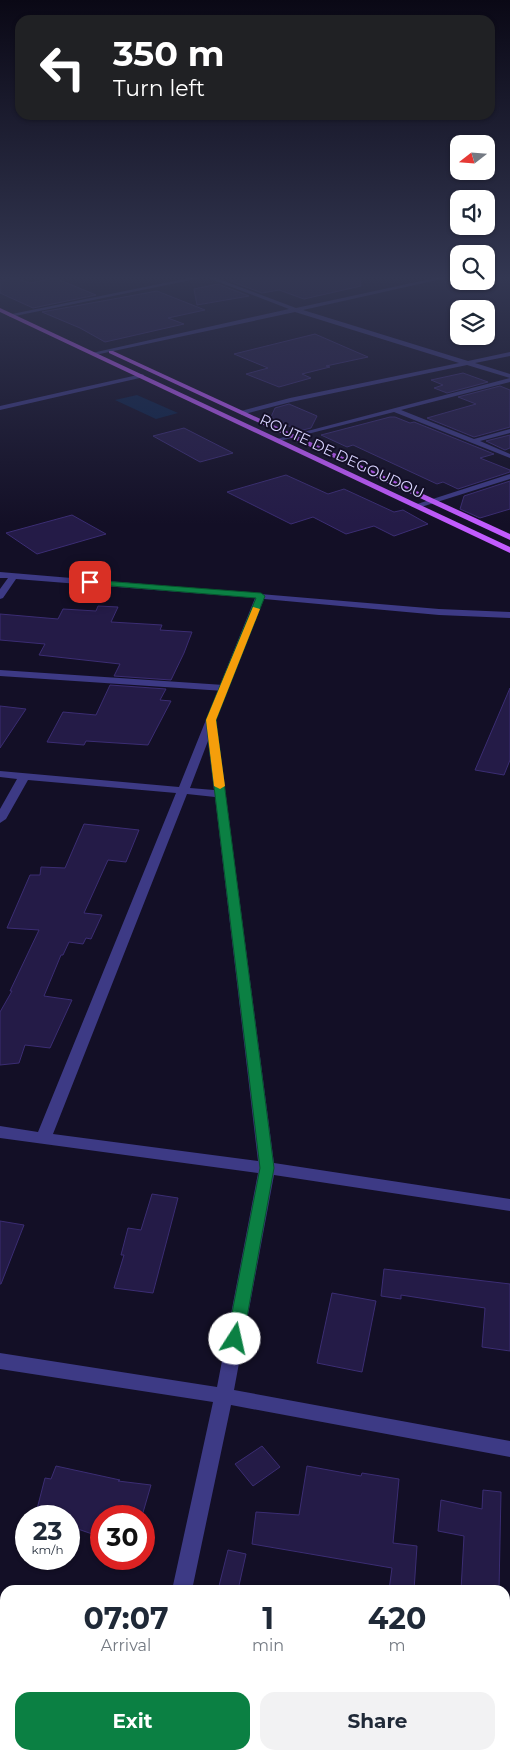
<!DOCTYPE html>
<html lang="en">
<head>
<meta charset="utf-8">
<style>
	:root { --surface:#fff; --page:#f2f2f3; --text:#1f2937; --muted:#747a83; --accent:#0b8043 }
	body { margin:0; font-family:Montserrat,sans-serif; background:var(--page); color:var(--text); height:100vh; display:flex; flex-direction:column; font-size:19px; white-space:nowrap }
	* { box-sizing:border-box; margin:0 }
	p { font-size:16px; color:var(--muted) }
	.icon { flex:none; width:28px; height:28px; fill:none; stroke:currentColor; stroke-width:2; stroke-linecap:round; stroke-linejoin:round }
	.map { position:relative; flex:1; overflow:hidden }
	.side { position:absolute; left:0px; top:1585px; width:510px; height:175px; display:flex; flex-direction:column; background:var(--surface); border-radius:15px 15px 0 0; box-shadow:0 1px 4px #0004 }
	.side>* { flex:none }
	.banner { position:absolute; left:15px; top:15px; width:480px; height:105px; border-radius:15px; box-shadow:0 1px 4px #0004; background:#202124; color:#fff; overflow:hidden }
	.needle { width:32px; rotate:253deg }
	.fabs { position:absolute; left:450px; top:135px; display:grid; gap:10px }
	.fabs a { display:grid; place-items:center; width:45px; height:45px; border-radius:10px; background:var(--surface); box-shadow:0 1px 4px #0004; font-size:25px }
	.speed { position:absolute; left:15px; top:1505px; display:flex; gap:10px; font-size:25px; font-weight:700; text-align:center }
	.speed>* { display:grid; place-content:center; width:65px; height:65px; border-radius:50%; background:var(--surface); box-shadow:0 1px 4px #0004; line-height:1 }
	.speed small { font-size:12px; font-weight:400 }
	.speed .limit { border:8px solid #d22; background:#fff; color:#111 }
	.pin { position:absolute; display:grid; place-items:center; width:42px; height:42px; color:#fff; margin:-21px; border-radius:10px; box-shadow:0 2px 8px #0006 }
	.me { position:absolute; width:55px; margin:-28px; rotate:10deg; stroke-linejoin:round; filter:drop-shadow(0 0 4px #0008) }
	.turn { display:flex; align-items:center; gap:18px; height:105px; padding:0 15px; font-size:22px }
	.turn .icon { width:65px; height:65px; stroke-width:2.5 }
	.turn b { display:block; font-size:35px; line-height:42px }
	.eta { display:flex; justify-content:space-evenly; align-items:center; height:85px; text-align:center }
	.eta b { font-size:30px; font-weight:700; line-height:35px }
	.cta { display:flex; gap:10px; margin-top:auto; padding:10px 15px }
	.cta a { flex:1; height:58px; border-radius:15px; background:var(--accent); color:#fff; font-size:20px; font-weight:700; line-height:58px; text-align:center }
	.cta a+a { background:var(--page); color:var(--text) }
	.map>svg:first-child { display:block }
</style>
</head>
<body>
<div class="map">
<svg width="510" height="1760" viewBox="0 0 510 1760">
	<rect width="100%" height="100%" fill="#130f26"/>
	<path fill="#0c2248" d="M137,395L178,413L156,419L115,400Z"/>
	<g fill="#241b47" stroke="#3b2d73">
		<path d="M15,278L30,283L55,278L96,295L33,308L0,293V281Z"/>
		<path d="M246,278H360L361,286L304,299L279,290L262,293L230,281Z"/>
		<path d="M218,284L249,296L197,305L194,289Z"/>
		<path d="M157,291L205,310L168,318L184,324L105,342L80,328L42,312Z"/>
		<path d="M315,334L368,357L326,366L330,367L302,374L311,378L279,387L246,374L268,368L234,354Z"/>
		<path d="M463,373L488,382L447,393L434,388L443,385L431,380Z"/>
		<path d="M500,386L510,390V427L474,437L427,418L476,404L458,397Z"/>
		<path d="M289,404L317,416L311,428L299,431L271,417L275,408Z"/>
		<path d="M390,417H395L410,423L414,422L494,454L480,458L510,470V472L458,489L443,482L437,484L353,445L347,447L321,435Z"/>
		<path d="M184,428L233,453L200,462L153,436Z"/>
		<path d="M510,435V448L505,450L486,441Z"/>
		<path d="M286,475L328,494L344,489L394,512L403,510L428,524L394,536L374,526L346,534L313,517L291,524L227,492Z"/>
		<path d="M510,481V509L480,518L460,509L464,496Z"/>
		<path d="M72,515L106,534L37,554L6,533Z"/>
		<path d="M98,606L118,607L111,622L162,625L160,630L192,632L184,653L171,680L114,676L120,664L39,655L45,644L0,640V614L58,619L63,609L96,611Z"/>
		<path d="M110,685L166,689L160,700L171,701L148,745L86,741L84,745L47,742L63,712L96,715Z"/>
		<path d="M510,688V760L504,775L475,770Z"/>
		<path d="M0,706L26,709L0,748Z"/>
		<path d="M84,824L139,830L126,862L108,860L84,913L102,915L91,939L86,938L83,944L69,942L63,955H61L44,996L72,1000L50,1048L25,1045L19,1063L0,1065V1012L12,991H10L39,930L7,928L30,875H40L41,867L65,868Z"/>
		<path d="M152,1194L178,1198L153,1293L114,1288L124,1255H121L128,1228L141,1230Z"/>
		<path d="M0,1221L24,1225L1,1284H0Z"/>
		<path d="M384,1269L510,1284V1351L482,1347L485,1308L401,1295V1299L381,1296Z"/>
		<path d="M332,1293L376,1301L362,1372L317,1363Z"/>
		<path d="M262,1446L280,1467L253,1486L235,1464Z"/>
		<path d="M56,1466L120,1480L118,1481L151,1485L142,1516H101V1537L69,1526V1516L37,1509L45,1478L51,1479Z"/>
		<path d="M307,1466L361,1476L362,1473L399,1479L393,1543L417,1546L414,1590H389L392,1568L252,1544L256,1512L299,1515Z"/>
		<path d="M483,1490L501,1492L499,1590H461L464,1536L438,1531L441,1500L482,1509Z"/>
		<path d="M228,1550L246,1554L238,1590H218Z"/>
	</g>
	<g fill="none" stroke-linecap="round" stroke-linejoin="round">
		<g fill="#3d3a85" fill-rule="evenodd">
			<path d="M510,378V382L401,410L474,439L510,429V433L480,441L510,454V458L394,412L276,442L273,440Z"/>
			<path d="M0,670L224,685L229,688L224,691L0,676Z"/>
		</g>
		<g fill="#3d3a85" fill-rule="evenodd">
			<path d="M189,278H201L10,317L7,315Z"/>
			<path d="M208,278H216L296,308L435,278H446L303,310L468,361L510,352V356L475,363L510,374V378L467,365L291,402L241,415V411L290,398L459,363L295,312L95,355L92,353L289,309Z"/>
			<path d="M142,374L144,375V377L0,410V406Z"/>
			<path d="M510,474V479L418,508L411,506Z"/>
			<path d="M0,572L439,609L510,612V618L439,615L264,599L216,720L274,1163L510,1199V1211L274,1175L234,1390L510,1441V1457L231,1405L192,1590H172L213,1402L0,1369V1353L217,1387L258,1173L0,1138V1126L38,1132L176,793L28,780L6,819L0,823V809L17,779L0,777V771L179,787L255,598L16,579L3,598L0,599V589L8,578H0ZM208,741L214,790L190,788ZM187,794L215,797L258,1161L53,1134Z"/>
			<path d="M0,1674L5,1675V1697L0,1696Z"/>
			<path d="M135,1755H157L156,1760H134Z"/>
			<path d="M362,1755H409L411,1760H364Z"/>
		</g>
		<g fill="#c25bff" fill-rule="evenodd">
			<path d="M0,308L510,547V553L0,312Z"/>
			<path d="M109,351H113L510,534V540L109,353Z"/>
		</g>
	</g>
	<linearGradient id="sky" x2="0" y2="1"><stop stop-color="#0a0815"/><stop offset="0.53" stop-color="#333752"/><stop offset="1" stop-color="#333752" stop-opacity="0"/></linearGradient>
	<rect width="510" height="524" fill="url(#sky)"/>
	<path fill="#0b8043" stroke="#07532c" d="M90,580L261,593L265,596L216,720L274,1168L243,1339L240,1344L235,1346L229,1344L227,1339L260,1168L206,720L256,598L87,584L86,582Z"/>
	<path fill="#f59e0b" d="M253,607L260,609L216,720L225,786L220,789L214,786L206,720Z"/>
	<g text-anchor="middle" dominant-baseline="central" stroke-width="4" stroke-linejoin="round" paint-order="stroke">
		<g font-size="15" fill="#d9d4ff" stroke="#130f26">
			<text transform="translate(342 456) rotate(25)">ROUTE DE DEGOUDOU</text>
		</g>
	</g>
</svg>
<div class="fabs">
<a><svg class="needle" viewBox="-14 -14 28 28"><path d="M0-13l5 13h-10z" fill="#e53935"/><path d="M0 13l5-13h-10z" fill="#747a83"/></svg></a>
<a><svg class="icon" aria-label="sound" viewBox="0 0 24 24"><path d="M4 9h4l5-4v14l-5-4H4zM17 9q2 3 0 6"/></svg></a>
<a><svg class="icon" aria-label="search" viewBox="0 0 24 24"><circle cx="10" cy="10" r="6"/><path d="M15 15l6 6"/></svg></a>
<a><svg class="icon" aria-label="layers" viewBox="0 0 24 24"><path d="M12 4l9 5-9 5-9-5zM3 14l9 5 9-5"/></svg></a>
</div>
<div class="speed"><div>23<small>km/h</small></div><div class="limit">30</div></div>
<div class="pin" style="left:90px;top:582px;background:#d93025"><svg class="icon" aria-label="arrive" viewBox="0 0 24 24"><path d="M6 21V4h12l-3 4 3 4H6"/></svg></div>
<svg class="me" style="left:235px;top:1339px" viewBox="-20 -20 40 40"><circle r="19" fill="#fff"/><path d="M0-13L10 11 0 6-10 11z" fill="#0b8043"/></svg>
<div class="banner">
<div class="turn"><svg class="icon" aria-label="left" viewBox="0 0 24 24"><path d="M17 20v-9H6M10 6l-5 5 5 5"/></svg><div><b>350 m</b>Turn left</div></div>
</div>
<section class="side">
<div class="eta">
<div><b>07:07</b><p>Arrival</p></div>
<div><b>1</b><p>min</p></div>
<div><b>420</b><p>m</p></div>
</div>
<div class="cta"><a>Exit</a><a>Share</a></div>
</section>
</div>
</body>
</html>
